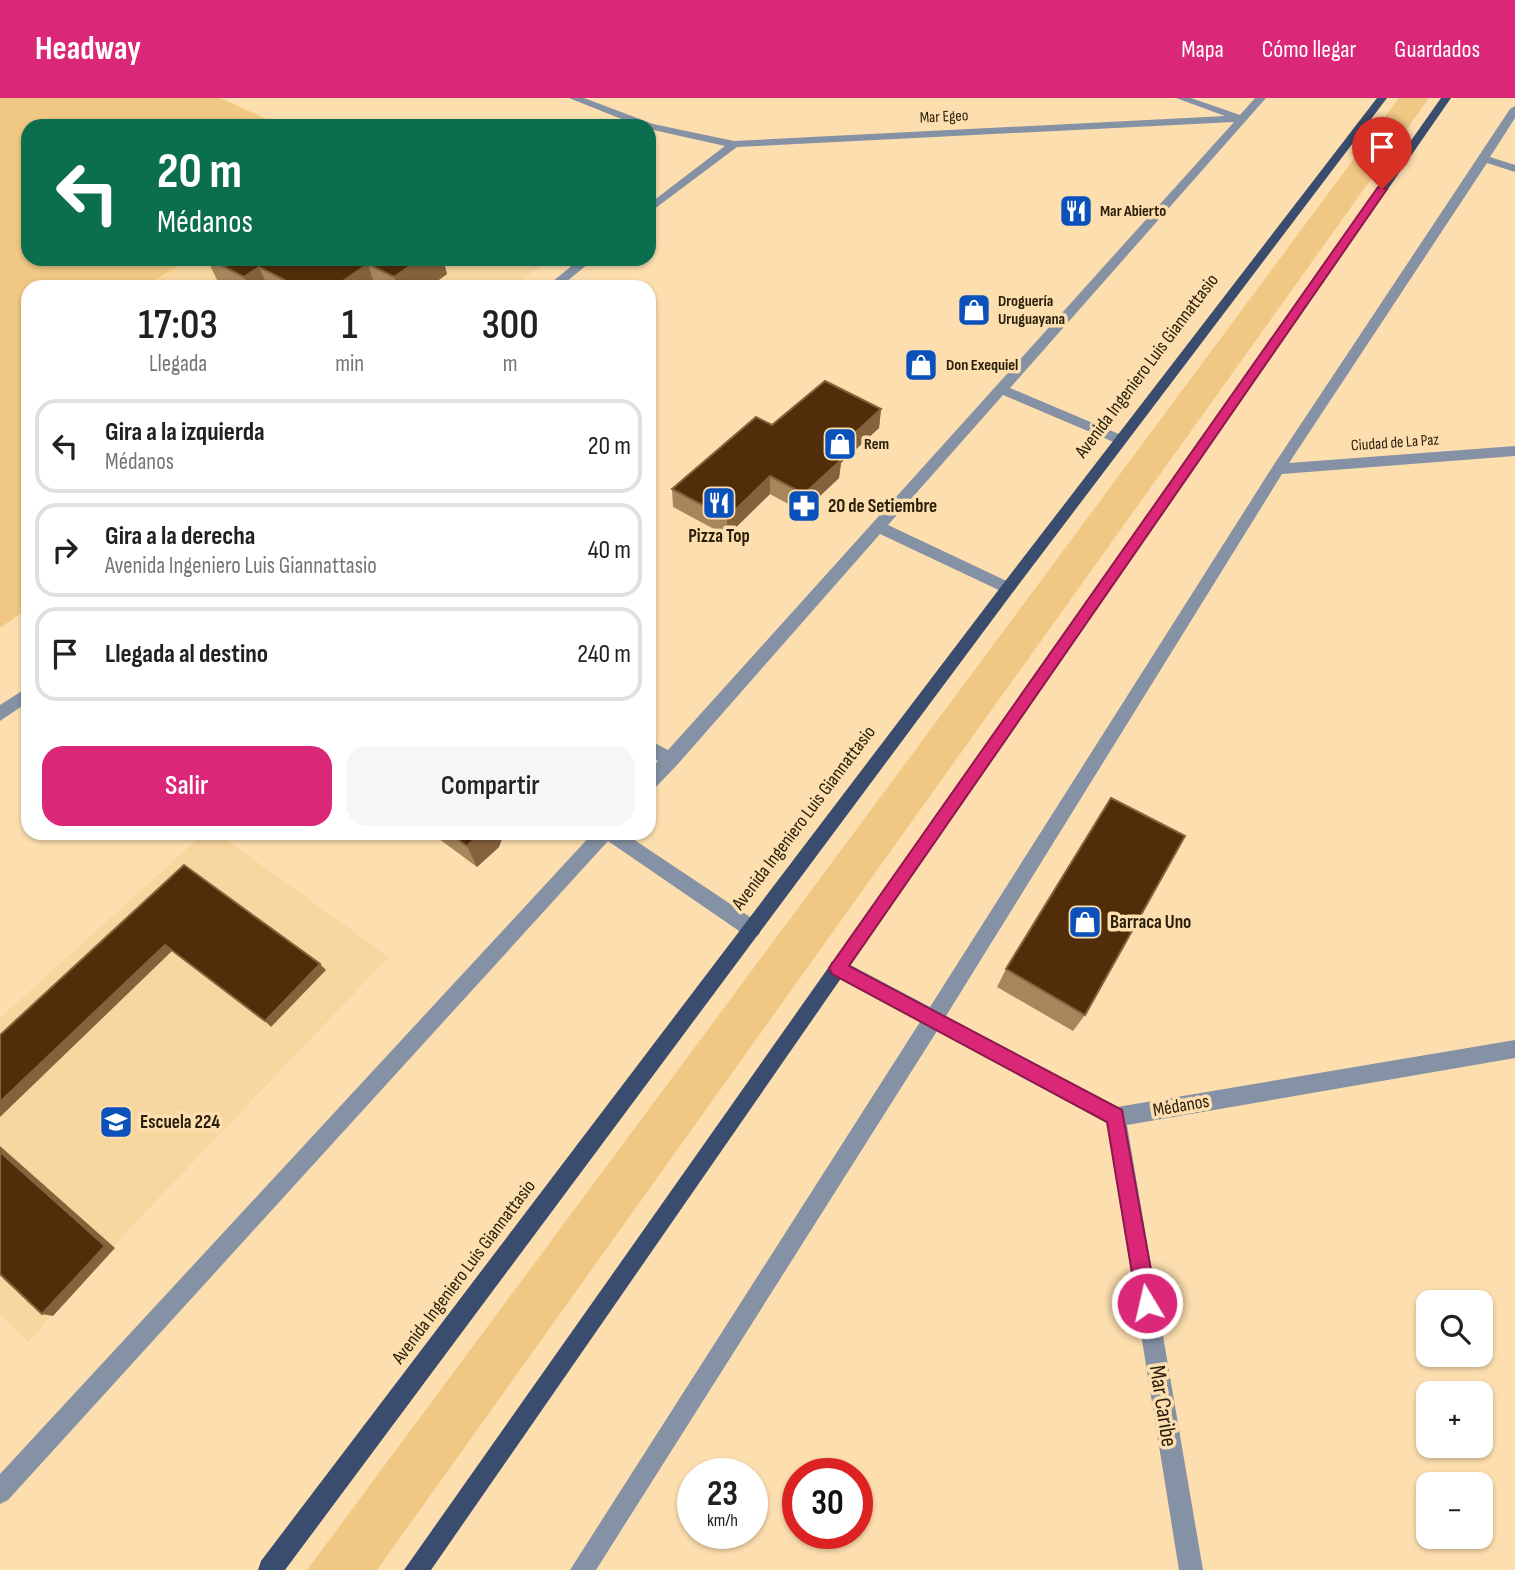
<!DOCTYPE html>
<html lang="es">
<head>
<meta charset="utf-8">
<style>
	:root { --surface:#fff; --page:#f6f6f6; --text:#202124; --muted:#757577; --line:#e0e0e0; --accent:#db2777 }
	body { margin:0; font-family:"Sofia Sans Condensed",sans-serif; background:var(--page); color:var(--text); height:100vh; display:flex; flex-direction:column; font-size:26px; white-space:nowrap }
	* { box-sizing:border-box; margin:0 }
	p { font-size:23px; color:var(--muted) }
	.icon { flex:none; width:38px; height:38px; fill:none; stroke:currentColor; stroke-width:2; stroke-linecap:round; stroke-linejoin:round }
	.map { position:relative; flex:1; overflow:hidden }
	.drawer { position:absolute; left:21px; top:182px; width:635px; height:560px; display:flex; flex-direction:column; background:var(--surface); border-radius:21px; box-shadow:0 2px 5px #0004 }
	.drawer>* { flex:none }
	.hud { position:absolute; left:21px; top:21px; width:635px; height:147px; border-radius:21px; box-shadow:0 2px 5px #0004; background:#0b6e4f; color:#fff; overflow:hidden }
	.fabs { position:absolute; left:1416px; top:1192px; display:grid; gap:14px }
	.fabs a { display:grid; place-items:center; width:77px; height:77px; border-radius:14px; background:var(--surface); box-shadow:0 2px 5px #0004; font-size:35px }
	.speed { position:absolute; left:677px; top:1360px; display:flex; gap:14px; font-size:35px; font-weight:700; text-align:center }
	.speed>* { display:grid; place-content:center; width:91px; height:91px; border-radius:50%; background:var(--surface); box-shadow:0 2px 5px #0004; line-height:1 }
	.speed small { font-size:18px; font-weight:400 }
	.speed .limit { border:10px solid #d22; background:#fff; color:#111 }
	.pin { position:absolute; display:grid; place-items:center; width:60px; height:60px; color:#fff; margin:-72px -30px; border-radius:50% 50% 50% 0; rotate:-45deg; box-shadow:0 0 7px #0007 }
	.pin .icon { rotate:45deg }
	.me { position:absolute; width:77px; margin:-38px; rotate:351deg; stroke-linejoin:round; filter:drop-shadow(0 0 5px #0008) }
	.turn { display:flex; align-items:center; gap:24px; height:147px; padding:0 21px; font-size:32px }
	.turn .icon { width:91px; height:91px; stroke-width:2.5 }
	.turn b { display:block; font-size:49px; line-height:60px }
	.eta { display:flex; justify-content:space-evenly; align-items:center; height:119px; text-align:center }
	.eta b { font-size:42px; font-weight:600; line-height:49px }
	.action { display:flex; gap:14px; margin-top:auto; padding:14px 21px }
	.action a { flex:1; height:80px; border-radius:21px; background:var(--accent); color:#fff; font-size:28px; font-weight:600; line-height:80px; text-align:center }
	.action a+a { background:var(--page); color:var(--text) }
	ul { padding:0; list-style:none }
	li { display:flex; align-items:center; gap:21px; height:94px; margin:0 14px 10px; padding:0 7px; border:4px solid var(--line); border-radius:21px }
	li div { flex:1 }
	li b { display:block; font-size:26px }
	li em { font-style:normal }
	header { display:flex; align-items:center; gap:42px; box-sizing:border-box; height:98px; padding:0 35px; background:var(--accent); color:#fff }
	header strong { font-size:33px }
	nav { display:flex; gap:38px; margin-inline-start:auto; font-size:24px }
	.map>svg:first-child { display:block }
</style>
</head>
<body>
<header>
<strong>Headway</strong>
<nav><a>Mapa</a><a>Cómo llegar</a><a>Guardados</a></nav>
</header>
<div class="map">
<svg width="1515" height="1472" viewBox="0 0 1515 1472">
	<rect width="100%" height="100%" fill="#fddfaf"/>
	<g fill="#f8d69f">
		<path d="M189,161H550L512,189H144Z"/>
		<path d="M204,735H217L389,859L133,1127L28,1244L0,1216V920Z"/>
	</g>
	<g fill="#f0c783">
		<path d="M0,0H220L282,28H28V161H189L144,189H28V510L0,530Z"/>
		<path d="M1399,0H1429L377,1472H307Z"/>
	</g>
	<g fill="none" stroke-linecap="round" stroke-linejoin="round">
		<g fill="#8591a4" fill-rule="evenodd">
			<path d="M569,0H584L653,26L734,43L1225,18L1176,0H1191L1240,17L1255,0H1266L1010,290L1126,339V345H1116L1003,297L888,427L1013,486L1016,490L1013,494H1003L880,436L677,667L655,690L649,692V673L658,663L649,658V642L668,652L1234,24L737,49L649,115V106L725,48L649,31V28H639Z"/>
			<path d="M1515,8V20L1490,59L1515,67V74L1487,65L1289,365L1515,348V358L1282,376L946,918L1117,1009L1515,942V960L1127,1027L1203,1472H1179L1107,1025L937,933L596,1472H570L920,924L831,876L829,870L831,864L838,861L845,864L930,909L1273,368L1510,11Z"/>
			<path d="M580,161H594L560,189H546Z"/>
			<path d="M28,589V604L0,623V607Z"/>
			<path d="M593,735H624L759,825L761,831L759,837L752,839L745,837L608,743L8,1402L0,1406V1376Z"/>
		</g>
		<g fill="#3a4d6e" fill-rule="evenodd">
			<path d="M1377,0H1387L1013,494L285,1472H258L261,1463L1003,486Z"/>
			<path d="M1441,0H1451L431,1472H404Z"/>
		</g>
	</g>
	<g fill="#a7865c">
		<path d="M207,161H443L447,176L429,189H222L220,188Z"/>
		<path d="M881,311L879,330L841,365L839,380L803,414L770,396L727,438L673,409L672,391L772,327Z"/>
		<path d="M431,735H504L499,749L477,769Z"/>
		<path d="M1006,871L1085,917L1073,933L997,889Z"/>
	</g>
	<g fill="#85623c">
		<path d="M420,161H443L447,176L429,189H397L394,179Z"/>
		<path d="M368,166L375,189H334Z"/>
		<path d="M259,169L268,189H249L244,179Z"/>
		<path d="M881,311L879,330L841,365L839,380L803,414L804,396L831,357Z"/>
		<path d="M770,378V396L727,438V420Z"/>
		<path d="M653,535L655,552L649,558V538Z"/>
		<path d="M481,735H504L499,749L477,769L467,748Z"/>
		<path d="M165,847L172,853L0,1019V1004Z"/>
		<path d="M320,866L326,872L271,929L265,923Z"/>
		<path d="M0,1048L115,1150L53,1218L42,1216L0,1054Z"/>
	</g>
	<g fill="#512d0a" stroke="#85623c" stroke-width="2">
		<path d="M209,161H420L394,179L368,166L334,189H298L259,169L244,179Z"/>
		<path d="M825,283L881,311L831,357L841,362L804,396L770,378L727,420L672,391L756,319L772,327Z"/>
		<path d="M1111,700L1185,738L1085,917L1006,871Z"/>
		<path d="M449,735H481L467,748Z"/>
		<path d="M184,767L320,866L265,923L165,847L0,1004V937Z"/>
		<path d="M0,1054L105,1148L42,1216L0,1176Z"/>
	</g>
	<path fill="#db2777" stroke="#8e194d" stroke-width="2" d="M1378,89L1387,91L849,868L1122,1012L1157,1205L1154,1212L1147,1215L1140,1212L1137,1205L1107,1024L832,876L829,870Z"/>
	<defs>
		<symbol id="restaurant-square" viewBox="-11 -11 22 22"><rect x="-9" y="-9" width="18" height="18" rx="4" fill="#0a51bb" stroke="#fddfaf"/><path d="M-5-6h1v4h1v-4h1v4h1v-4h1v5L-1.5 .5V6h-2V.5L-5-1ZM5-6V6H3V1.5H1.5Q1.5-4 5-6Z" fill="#fff"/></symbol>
		<symbol id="shop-square" viewBox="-11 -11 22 22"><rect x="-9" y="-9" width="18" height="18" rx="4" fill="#0a51bb" stroke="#fddfaf"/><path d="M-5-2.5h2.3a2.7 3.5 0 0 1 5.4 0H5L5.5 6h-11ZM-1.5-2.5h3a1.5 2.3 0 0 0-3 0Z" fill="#fff"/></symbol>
		<symbol id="pharmacy-square" viewBox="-11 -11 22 22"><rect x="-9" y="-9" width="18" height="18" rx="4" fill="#0a51bb" stroke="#fddfaf"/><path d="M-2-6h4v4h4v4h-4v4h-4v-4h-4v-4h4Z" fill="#fff"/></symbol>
		<symbol id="school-square" viewBox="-11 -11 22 22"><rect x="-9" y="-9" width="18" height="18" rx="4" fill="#0a51bb" stroke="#fddfaf"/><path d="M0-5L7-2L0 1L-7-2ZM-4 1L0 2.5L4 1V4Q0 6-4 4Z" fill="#fff"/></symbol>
	</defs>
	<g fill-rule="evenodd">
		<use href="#restaurant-square" x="1057" y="94" width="38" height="38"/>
		<use href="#shop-square" x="955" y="193" width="38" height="38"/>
		<use href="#shop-square" x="902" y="248" width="38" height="38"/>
		<use href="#shop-square" x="821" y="327" width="38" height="38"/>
		<use href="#restaurant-square" x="700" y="386" width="38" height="38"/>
		<use href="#pharmacy-square" x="785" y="389" width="38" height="38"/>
		<use href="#shop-square" x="1066" y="805" width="38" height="38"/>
		<use href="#school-square" x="97" y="1005" width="38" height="38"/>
	</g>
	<g text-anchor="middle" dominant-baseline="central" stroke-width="7" stroke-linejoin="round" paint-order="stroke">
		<g font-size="16" fill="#291e0b" stroke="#fddfaf">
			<text transform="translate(944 19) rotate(-3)">Mar Egeo</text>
			<text transform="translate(1395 345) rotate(-4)">Ciudad de La Paz</text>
		</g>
		<g font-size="16" font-weight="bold" fill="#291e0b" stroke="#fddfaf" text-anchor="start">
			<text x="1100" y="113">Mar Abierto</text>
			<text x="998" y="203">Droguería<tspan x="998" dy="18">Uruguayana</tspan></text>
			<text x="946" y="267">Don Exequiel</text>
			<text x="864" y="346">Rem</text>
		</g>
		<g font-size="19" fill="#291e0b" stroke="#fddfaf">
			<text transform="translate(1147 268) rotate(-53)">Avenida Ingeniero Luis Giannattasio</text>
			<text transform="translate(804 720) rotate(-53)">Avenida Ingeniero Luis Giannattasio</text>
			<text transform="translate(1181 1008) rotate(-10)">Médanos</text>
			<text transform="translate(464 1174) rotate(-53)">Avenida Ingeniero Luis Giannattasio</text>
		</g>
		<g font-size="19" font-weight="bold" fill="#291e0b" stroke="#fddfaf" text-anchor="start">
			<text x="828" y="408">20 de Setiembre</text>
			<text x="719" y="438" text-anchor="middle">Pizza Top</text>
			<text x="1110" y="824">Barraca Uno</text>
			<text x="140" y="1024">Escuela 224</text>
		</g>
		<g font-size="23" fill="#291e0b" stroke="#fddfaf">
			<text transform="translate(1163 1308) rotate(81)">Mar Caribe</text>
		</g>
	</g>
</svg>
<div class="fabs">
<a><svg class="icon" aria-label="search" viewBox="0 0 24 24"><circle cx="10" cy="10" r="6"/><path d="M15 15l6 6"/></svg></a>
<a>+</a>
<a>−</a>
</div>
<div class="speed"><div>23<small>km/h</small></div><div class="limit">30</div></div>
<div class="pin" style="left:1382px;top:91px;background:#d93025"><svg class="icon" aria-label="arrive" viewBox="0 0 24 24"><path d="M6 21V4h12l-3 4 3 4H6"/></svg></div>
<svg class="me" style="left:1147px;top:1205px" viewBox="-20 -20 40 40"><circle r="17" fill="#db2777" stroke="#fff" stroke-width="3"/><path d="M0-11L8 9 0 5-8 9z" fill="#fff"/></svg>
<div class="hud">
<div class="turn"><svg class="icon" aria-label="left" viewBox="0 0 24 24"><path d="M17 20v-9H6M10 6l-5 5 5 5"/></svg><div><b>20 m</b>Médanos</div></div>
</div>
<section class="drawer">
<div class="eta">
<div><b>17:03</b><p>Llegada</p></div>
<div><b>1</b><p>min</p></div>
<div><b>300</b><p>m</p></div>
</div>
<ul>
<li><svg class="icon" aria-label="left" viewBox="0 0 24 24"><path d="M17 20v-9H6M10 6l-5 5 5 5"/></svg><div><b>Gira a la izquierda</b><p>Médanos</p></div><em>20 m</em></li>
<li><svg class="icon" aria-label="right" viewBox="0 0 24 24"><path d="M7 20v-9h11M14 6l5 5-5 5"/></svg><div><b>Gira a la derecha</b><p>Avenida Ingeniero Luis Giannattasio</p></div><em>40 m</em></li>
<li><svg class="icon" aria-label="arrive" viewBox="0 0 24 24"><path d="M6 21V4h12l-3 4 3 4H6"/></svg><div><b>Llegada al destino</b></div><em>240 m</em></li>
</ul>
<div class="action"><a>Salir</a><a>Compartir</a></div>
</section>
</div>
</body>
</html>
